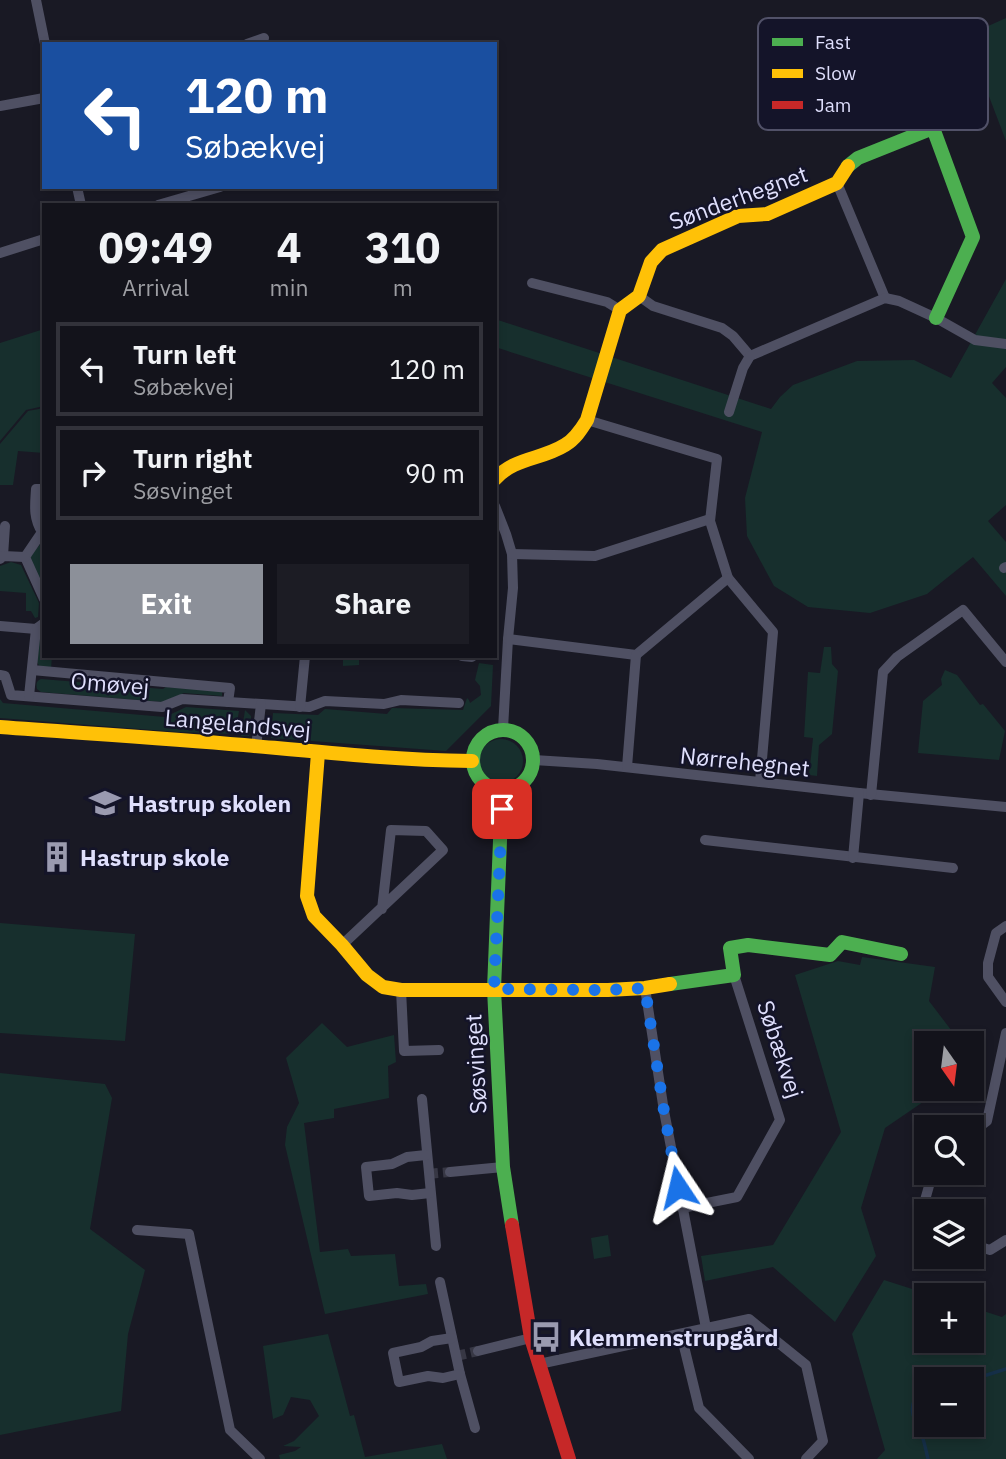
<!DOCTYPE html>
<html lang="en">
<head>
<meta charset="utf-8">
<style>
	:root { --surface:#13131b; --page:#1c1c24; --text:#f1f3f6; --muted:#9d9ea3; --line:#32323a; --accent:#8c9099 }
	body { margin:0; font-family:"IBM Plex Sans",sans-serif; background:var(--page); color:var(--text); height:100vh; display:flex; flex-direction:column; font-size:26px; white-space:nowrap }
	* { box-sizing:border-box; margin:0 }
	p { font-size:23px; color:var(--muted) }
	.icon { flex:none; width:38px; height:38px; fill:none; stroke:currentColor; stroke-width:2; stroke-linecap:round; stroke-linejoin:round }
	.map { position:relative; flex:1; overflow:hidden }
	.details { position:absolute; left:42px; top:203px; width:455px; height:455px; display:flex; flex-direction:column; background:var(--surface); border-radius:0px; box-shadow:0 4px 10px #0003,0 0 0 2px var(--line) }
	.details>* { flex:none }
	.hud { position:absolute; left:42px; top:42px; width:455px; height:147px; border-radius:0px; box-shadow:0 4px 10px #0003,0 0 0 2px var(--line); background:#1a4fa0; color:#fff; overflow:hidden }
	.needle { width:46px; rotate:166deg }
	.tools { position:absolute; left:914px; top:1031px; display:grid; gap:14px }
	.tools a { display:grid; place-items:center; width:70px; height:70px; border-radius:0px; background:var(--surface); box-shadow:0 4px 10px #0003,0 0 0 2px var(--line); font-size:35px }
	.pin { position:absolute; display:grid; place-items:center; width:60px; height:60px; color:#fff; margin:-30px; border-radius:14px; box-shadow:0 4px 10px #0006 }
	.me { position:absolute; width:77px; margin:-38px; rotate:350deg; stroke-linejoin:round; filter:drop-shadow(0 0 5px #0008) }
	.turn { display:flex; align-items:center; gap:24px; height:147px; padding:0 28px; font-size:32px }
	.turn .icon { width:91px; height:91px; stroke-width:2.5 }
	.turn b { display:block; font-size:49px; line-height:60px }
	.eta { display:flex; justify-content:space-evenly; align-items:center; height:119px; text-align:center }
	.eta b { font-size:42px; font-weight:700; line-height:49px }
	.button { display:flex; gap:14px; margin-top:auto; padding:14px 28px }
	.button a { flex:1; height:80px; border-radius:0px; background:var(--accent); color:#fff; font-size:28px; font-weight:700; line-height:80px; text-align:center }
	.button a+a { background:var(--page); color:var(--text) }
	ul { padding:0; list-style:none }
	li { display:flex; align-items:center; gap:21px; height:94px; margin:0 14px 10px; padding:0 14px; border:4px solid var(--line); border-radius:0px }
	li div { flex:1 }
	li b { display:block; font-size:26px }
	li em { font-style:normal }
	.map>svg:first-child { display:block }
</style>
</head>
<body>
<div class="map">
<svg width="1006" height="1459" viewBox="0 0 1006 1459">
	<rect width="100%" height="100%" fill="#191924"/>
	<g fill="#172f2d" fill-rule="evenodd">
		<path d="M1006,18V141L966,36Z"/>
		<path d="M1006,279V367L992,383L1006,398V505L988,521L1006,542V596L973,557L927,594L870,613L808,607L774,586L747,536L745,498L762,432L495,347V319L771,409L780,397L793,385L857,361L914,360L951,378Z"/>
		<path d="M44,329V406L26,410L0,441V343Z"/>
		<path d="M44,408V453L18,451L13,485H0V444L28,411Z"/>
		<path d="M44,540V592L29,557Z"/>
		<path d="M11,562L21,565L39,603L38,617L35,618L31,611H26V593L0,591V566Z"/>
		<path d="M39,635H44V656H52L51,669C45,668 40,669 37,662Z"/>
		<path d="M824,647H831L832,664L838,671L832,734L819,745L817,776L809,775L813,738L804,737L808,672L820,673Z"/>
		<path d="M343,656H372V659L359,660V665L343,666Z"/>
		<path d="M479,663L493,665L491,706L446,751L271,738L273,713L318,715L325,709L387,714L392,708L463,710L467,698L469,700L470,703L481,695L480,686L475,680Z"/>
		<path d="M945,670L957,675L980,705L983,704L1005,731L999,760L918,753L923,701L942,685L941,679Z"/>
		<path d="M41,679L163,689L166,687L222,691V696L184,693L163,702L41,692L37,689C36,684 36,681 41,679Z"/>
		<path d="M0,699L3,703L165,717L186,707L239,711L235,734L178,732L0,718Z"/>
		<path d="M245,710L251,716V731L249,736H241Z"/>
		<circle cx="501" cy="761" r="22"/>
		<path d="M0,923L135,934L125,1041L0,1033Z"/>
		<path d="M862,957L935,967L929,1001L961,1043H926V1088L942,1089L885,1128L861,1208L876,1256L835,1322L773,1267L705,1281L701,1256L773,1245L841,1132L795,975L838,961L860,965Z"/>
		<path d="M322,1023L347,1047L394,1035L396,1062L388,1066L389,1098L334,1109V1118L304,1123L320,1252L348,1249L351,1256L395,1254L399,1286L426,1284L428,1294L325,1314L285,1145L287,1127L299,1103L286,1058Z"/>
		<path d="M0,1073L105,1084L112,1098L90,1229L145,1270L128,1334L121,1411L0,1435Z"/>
		<path d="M608,1235L611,1256L594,1259L591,1238Z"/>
		<path d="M884,1280L931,1295H926V1340H971V1307L1002,1317L1006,1314V1459H877L885,1450L852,1334ZM926,1379H971V1424H926Z"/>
		<path d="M328,1334L350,1416L354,1415L365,1457L442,1444L447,1459H280L279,1455L295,1451L301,1447L283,1446L294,1441L319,1416L310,1400L291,1397L283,1415L273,1419L263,1346Z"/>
	</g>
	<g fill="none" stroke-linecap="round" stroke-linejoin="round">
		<g stroke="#152f48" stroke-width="3.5">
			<path d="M971,1380L1006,1369"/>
			<path d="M926,1394L915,1398C908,1415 917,1421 922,1436C925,1444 926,1451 928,1459"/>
		</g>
		<g stroke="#373744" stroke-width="10" stroke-dasharray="10 5" stroke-linecap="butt">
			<path d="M428,1174L450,1172"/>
			<path d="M456,1356L478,1351"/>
		</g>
		<g stroke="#4f5063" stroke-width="10">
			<path d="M36,0L45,44"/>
			<path d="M247,44L264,38"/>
			<path d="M0,106L44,98"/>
			<path d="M928,114L933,128"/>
			<path d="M837,183L885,298"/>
			<path d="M77,187L81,205"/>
			<path d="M158,205L220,187"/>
			<path d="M0,253L44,239"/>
			<path d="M532,283L607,302L620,310"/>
			<path d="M639,296L653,306L722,328L733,336L750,356"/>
			<path d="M729,412L743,368L750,356L885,298L899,301L936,318L975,340L1006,344"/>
			<path d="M587,420L717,459L710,521L728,578L773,632L760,782"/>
			<path d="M44,489H36C35,505 33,518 42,532L25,557L44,599"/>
			<path d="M495,506L506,534L512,554L513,588L508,639L503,729"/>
			<path d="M512,554L595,556L710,519"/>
			<path d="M3,556L5,526"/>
			<path d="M0,559L3,556L25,557"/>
			<path d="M1004,568L1006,567"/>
			<path d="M0,626L36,629L44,623"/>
			<path d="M508,639L636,655L728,578"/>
			<path d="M462,656L472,657"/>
			<path d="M32,670L230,688L228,702"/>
			<path d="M0,675L5,676L11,695L162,707L182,699L309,707L325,701L384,704L401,700L459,703"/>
			<path d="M29,696L36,629"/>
			<path d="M300,707L305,656"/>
			<path d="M256,747L261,704"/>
			<path d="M534,760L597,764L859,793L1006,807"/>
			<path d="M627,767L636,655"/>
			<path d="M871,795L883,672L897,657L963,610L1006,662"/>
			<path d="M705,840L953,868"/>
			<path d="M853,858L859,793"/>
			<path d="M1006,926L996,933L988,963V977L1006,1002"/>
			<path d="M342,945L443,850L426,831L391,830L382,909"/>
			<path d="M645,988L664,1111L706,1328"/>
			<path d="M401,990L404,1051L439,1050"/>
			<path d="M422,1099L436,1246"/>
			<path d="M971,1133L987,1121L1006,1033"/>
			<path d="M426,1155L407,1157L392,1164L366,1167L369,1196L397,1193L412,1195L430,1193"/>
			<path d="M450,1172L503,1167"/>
			<path d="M682,1208L737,1197L780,1120L734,975"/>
			<path d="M137,1230L189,1234L230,1430L260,1459"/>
			<path d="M926,1230L917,1228L933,1172"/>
			<path d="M971,1244L990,1250L1006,1240"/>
			<path d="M440,1282L460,1374L475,1428"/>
			<path d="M681,1334L699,1408L749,1459"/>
			<path d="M452,1338L432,1341L421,1347L393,1353L399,1382L428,1376L443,1378L460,1374"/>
			<path d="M478,1351L531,1338"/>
			<path d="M539,1364L749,1319L806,1365L823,1441L806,1459"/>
		</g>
		<g stroke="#4caf50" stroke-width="14">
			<path d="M848,166L858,158L933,128L973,237L936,318"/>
			<circle cx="503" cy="760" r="30"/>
			<path d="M502,791L494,989L503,1167L512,1225"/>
			<path d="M670,984L734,975L730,948L748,945L830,955L842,942L901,954"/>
		</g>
		<g stroke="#ffc107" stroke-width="14">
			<path d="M495,479C515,457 541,460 565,445C575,439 581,430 587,420L620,310L639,296L651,262L662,250L738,216L767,214L837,183L848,166"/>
			<path d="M0,727C81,733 163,738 244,745C320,752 395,760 472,761"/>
			<path d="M318,753L307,896L314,916L342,945L367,975L383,987L401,990H608L645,988L670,984"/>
		</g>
		<path stroke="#c62828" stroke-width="14" d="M512,1225L531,1338L569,1459"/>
	</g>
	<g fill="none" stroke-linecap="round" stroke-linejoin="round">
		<path stroke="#1a73e8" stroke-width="12" stroke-dasharray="0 21.6" d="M502,809L494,989L608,990L645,988L664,1111L678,1187"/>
	</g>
	<defs>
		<symbol id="school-bare" viewBox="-9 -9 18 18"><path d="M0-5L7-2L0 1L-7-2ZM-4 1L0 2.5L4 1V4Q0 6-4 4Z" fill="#9a9ab0" stroke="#141429" stroke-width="2.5" paint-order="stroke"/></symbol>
		<symbol id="building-bare" viewBox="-9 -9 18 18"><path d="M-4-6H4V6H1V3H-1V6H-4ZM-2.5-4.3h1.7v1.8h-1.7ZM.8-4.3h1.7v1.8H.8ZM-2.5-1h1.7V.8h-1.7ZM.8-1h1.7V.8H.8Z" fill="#9a9ab0" stroke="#141429" stroke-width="2.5" paint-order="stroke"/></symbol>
		<symbol id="bus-bare" viewBox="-9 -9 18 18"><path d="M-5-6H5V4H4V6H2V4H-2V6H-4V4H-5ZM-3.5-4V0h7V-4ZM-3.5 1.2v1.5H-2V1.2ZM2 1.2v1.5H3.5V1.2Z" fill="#9a9ab0" stroke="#141429" stroke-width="2.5" paint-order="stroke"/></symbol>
	</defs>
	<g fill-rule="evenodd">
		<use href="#school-bare" x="83" y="781" width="44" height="44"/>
		<use href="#building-bare" x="35" y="835" width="44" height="44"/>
		<use href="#bus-bare" x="524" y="1315" width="44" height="44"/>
	</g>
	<g text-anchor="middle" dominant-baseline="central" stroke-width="5" stroke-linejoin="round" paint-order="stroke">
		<g font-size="23" fill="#dfdffc" stroke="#141429">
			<text transform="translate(738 197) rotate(-20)">Sønderhegnet</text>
			<text transform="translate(110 683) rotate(5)">Omøvej</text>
			<text transform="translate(238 723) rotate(5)">Langelandsvej</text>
			<text transform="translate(745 761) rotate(6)">Nørrehegnet</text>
			<text transform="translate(781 1049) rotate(72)">Søbækvej</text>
			<text transform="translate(475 1064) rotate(-93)">Søsvinget</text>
		</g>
		<g font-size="23" font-weight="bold" fill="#dfdffc" stroke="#141429" text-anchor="start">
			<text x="128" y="803">Hastrup skolen</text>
			<text x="80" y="857">Hastrup skole</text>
			<text x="569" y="1337">Klemmenstrupgård</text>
		</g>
	</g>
	<rect x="758" y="18" width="230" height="112" rx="10" fill="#141429" stroke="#515168" stroke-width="2"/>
	<rect x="772" y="38" width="31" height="8" fill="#4caf50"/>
	<rect x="772" y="69" width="31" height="9" fill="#ffc107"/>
	<rect x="772" y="101" width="31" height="8" fill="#c62828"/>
	<g font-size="19" fill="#dfdffc">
		<text x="815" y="49">Fast</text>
		<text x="815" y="80">Slow</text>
		<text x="815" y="112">Jam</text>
	</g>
</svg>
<div class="tools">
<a><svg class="needle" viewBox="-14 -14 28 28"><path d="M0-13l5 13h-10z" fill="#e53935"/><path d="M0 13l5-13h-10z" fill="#9d9ea3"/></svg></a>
<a><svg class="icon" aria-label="search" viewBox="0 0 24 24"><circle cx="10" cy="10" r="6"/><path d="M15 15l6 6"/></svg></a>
<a><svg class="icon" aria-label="layers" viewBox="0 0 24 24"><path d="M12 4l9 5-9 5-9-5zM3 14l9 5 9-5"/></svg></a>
<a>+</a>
<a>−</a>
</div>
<div class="pin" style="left:502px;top:809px;background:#d93025"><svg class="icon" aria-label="arrive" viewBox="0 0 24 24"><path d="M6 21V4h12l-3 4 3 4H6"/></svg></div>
<svg class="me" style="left:678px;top:1187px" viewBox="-20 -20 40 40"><path d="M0-17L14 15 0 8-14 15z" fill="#1a73e8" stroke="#fff" stroke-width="4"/></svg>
<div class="hud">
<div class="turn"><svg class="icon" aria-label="left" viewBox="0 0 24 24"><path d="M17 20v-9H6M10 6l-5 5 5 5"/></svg><div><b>120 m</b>Søbækvej</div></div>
</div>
<section class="details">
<div class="eta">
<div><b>09:49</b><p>Arrival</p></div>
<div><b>4</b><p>min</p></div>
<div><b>310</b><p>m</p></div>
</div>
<ul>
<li><svg class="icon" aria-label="left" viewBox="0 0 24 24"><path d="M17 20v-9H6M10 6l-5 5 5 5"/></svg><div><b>Turn left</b><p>Søbækvej</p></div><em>120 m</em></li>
<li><svg class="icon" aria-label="right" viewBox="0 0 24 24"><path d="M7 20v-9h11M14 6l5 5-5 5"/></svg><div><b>Turn right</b><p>Søsvinget</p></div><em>90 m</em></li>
</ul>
<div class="button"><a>Exit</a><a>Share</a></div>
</section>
</div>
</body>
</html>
